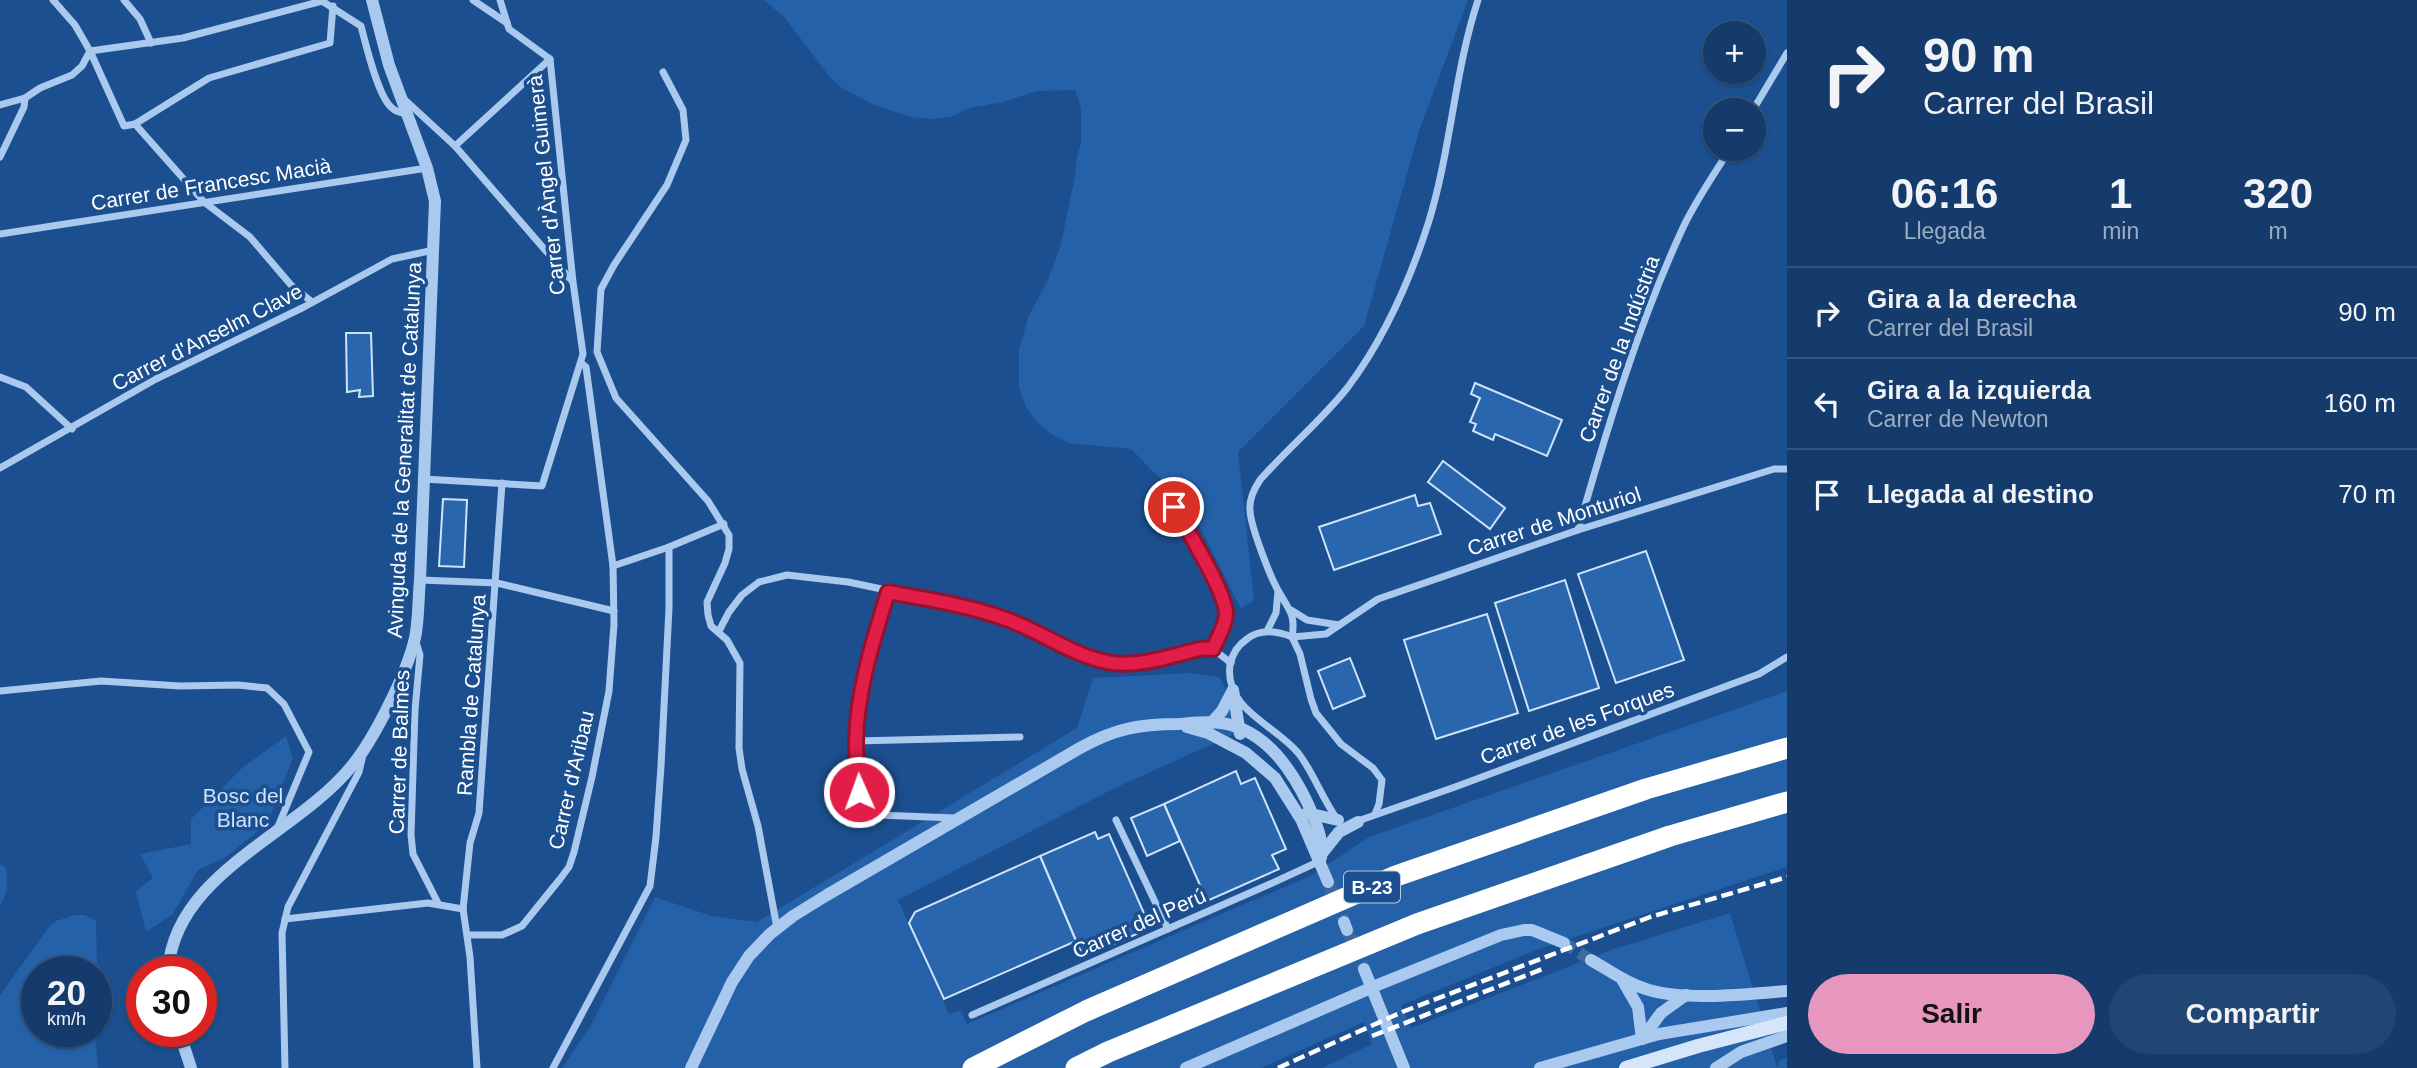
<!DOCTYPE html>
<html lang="es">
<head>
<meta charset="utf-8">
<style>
	:root { --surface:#143b6b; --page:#214673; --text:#f1f3f6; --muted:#9dadc1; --line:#33557e; --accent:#e797bd }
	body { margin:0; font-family:Arial,sans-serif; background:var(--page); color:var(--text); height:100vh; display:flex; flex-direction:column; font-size:26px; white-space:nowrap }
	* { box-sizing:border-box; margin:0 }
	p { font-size:23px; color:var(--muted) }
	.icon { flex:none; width:38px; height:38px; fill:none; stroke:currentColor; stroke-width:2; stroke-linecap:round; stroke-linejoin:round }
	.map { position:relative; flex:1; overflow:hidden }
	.side { display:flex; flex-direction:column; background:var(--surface); width:630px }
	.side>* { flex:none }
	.hud { background:#143b6b; color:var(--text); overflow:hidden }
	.fabs { position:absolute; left:1703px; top:21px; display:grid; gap:14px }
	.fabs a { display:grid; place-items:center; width:63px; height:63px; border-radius:50%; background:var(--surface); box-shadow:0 2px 5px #0004,0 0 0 2px var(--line); font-size:35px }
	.speed { position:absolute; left:21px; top:956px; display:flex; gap:14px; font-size:35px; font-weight:700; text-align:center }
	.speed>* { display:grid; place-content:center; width:91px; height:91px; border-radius:50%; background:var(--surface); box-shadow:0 2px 5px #0004,0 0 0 2px var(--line); line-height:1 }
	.speed small { font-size:18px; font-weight:400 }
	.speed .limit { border:10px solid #d22; background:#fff; color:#111 }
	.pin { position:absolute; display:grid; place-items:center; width:60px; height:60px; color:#fff; margin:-30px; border:4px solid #fff; border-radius:50%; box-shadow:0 2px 7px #0007 }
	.me { position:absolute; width:77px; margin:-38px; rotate:358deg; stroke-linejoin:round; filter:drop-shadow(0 0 5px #0008) }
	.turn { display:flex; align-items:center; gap:24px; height:147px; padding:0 21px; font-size:32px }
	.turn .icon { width:91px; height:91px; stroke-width:2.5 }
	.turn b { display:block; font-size:49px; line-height:60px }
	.eta { display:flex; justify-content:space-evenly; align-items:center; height:119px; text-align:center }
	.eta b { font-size:42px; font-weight:700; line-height:49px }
	.button { display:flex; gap:14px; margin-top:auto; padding:14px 21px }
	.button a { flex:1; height:80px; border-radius:42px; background:var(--accent); color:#111; font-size:28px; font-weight:700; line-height:80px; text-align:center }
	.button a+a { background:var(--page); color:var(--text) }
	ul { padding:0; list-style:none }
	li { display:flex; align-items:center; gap:21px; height:91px; padding:0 21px; border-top:2px solid var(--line) }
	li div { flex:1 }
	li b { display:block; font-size:26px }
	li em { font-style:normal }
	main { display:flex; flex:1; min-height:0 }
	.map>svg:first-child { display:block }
</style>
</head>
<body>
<main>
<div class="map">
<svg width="1787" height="1068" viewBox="0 0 1787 1068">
	<rect width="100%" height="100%" fill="#1b4f8f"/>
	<g fill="#2461a8">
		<path d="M764,0H1468L1420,128L1364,326L1238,452L1254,600L1241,609L1192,511L1131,449L1068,443L1050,433L1036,421L1026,407L1019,388V350L1029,315L1047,282L1060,248L1075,176L1076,161L1081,143V108L1075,90L1037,91L1003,102L969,108L951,117L933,119L911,117L874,105L842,88L829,76L785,18Z"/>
		<path d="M1190,673L1219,677L1248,728L1115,788L898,900L949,1014L961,1010L967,1024L1312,875L1369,837L1787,691V867L1539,949L1401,1005L1411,1028L1611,950L1730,913L1777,1067L1780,1060L1787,1058V1068H1322L1372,1044L1364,1022L1261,1068H562L591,1025L655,897L712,916L757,922L1077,728L1093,678Z"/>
		<path d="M286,736L293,758L267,824L226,857L198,870L173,914L146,932L136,891L153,878L140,854L191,844V819L242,768Z"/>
		<path d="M0,864L6,868C9,883 7,893 0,906Z"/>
		<path d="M75,915H85L96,921L97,963L105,979L96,988V971H37V1031H95L98,1068H0V995L49,927L56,921Z"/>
	</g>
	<g fill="#2a66ad" stroke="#cfe3fa" stroke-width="2">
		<path d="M346,333H371L373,396L359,397L360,390L347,392Z"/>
		<path d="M1475,383L1562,420L1547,456L1495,434L1493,440L1473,431L1476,424L1470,422L1480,398L1471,394Z"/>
		<path d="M1443,461L1505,508L1490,529L1428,482Z"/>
		<path d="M1415,495L1418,506L1430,503L1441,534L1334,570L1319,527Z"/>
		<path d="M443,499L467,500L464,567L439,566Z"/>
		<path d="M1646,551L1684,660L1616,683L1578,574Z"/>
		<path d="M1565,580L1599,688L1529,711L1495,603Z"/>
		<path d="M1487,614L1518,713L1436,739L1404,640Z"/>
		<path d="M1350,658L1365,696L1333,709L1318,671Z"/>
		<path d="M1236,771L1241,784L1255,778L1286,849L1272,855L1279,869L1207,901L1164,804Z"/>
		<path d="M1164,804L1180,841L1147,856L1131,818Z"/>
		<path d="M1095,832L1098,839L1109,834L1147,920L1136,925L1139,933L1083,957L1040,856Z"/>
		<path d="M1040,856L1076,941L944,999L909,923L915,912Z"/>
	</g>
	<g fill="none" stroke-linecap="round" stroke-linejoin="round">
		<g stroke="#3d69a0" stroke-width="12" stroke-dasharray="12 6" stroke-linecap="butt">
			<path d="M1328,882L1344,922"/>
			<path d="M1347,930L1364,969"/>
			<path d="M1564,943L1591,960"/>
		</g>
		<g stroke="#a9c9ee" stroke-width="7">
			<path d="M53,0L75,25L90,51L124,126L135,124L209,78L330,43L333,6"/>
			<path d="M124,0L140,19L151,43"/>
			<path d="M473,0L507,23"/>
			<path d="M90,51L183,38L322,1L361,26C366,45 378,97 392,108C396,112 402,113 407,114"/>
			<path d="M663,72L683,110L686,140L667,185L614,265L601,289L597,352L616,398L708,501L729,535V549L725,563L707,602L708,615L711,626L727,640L740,663L739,748L742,769L758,826L777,928"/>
			<path d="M405,100L455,146L572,281"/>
			<path d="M0,105L25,98L40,88L72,75L82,66L90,51"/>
			<path d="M1753,110L1787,53"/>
			<path d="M135,124L204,202L250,237L291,285L312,302"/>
			<path d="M455,146L550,59"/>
			<path d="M0,157L24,107L25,98"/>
			<path d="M0,234L427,168"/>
			<path d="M0,377L26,387L72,429"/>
			<path d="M0,468L156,379L304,307L392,259L434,250"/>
			<path d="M423,479L542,486L583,354L573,282L550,59L509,29L500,0"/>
			<path d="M1164,490C1177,513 1227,591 1226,613C1226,625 1217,639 1213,649"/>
			<path d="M1578,530C1607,429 1637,328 1681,232C1694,203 1713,176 1730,149"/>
			<path d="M613,566L669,547L724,524"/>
			<path d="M420,580L497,583L614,611"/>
			<path d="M888,592L870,650L860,698L856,741L859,792L864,807L878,815L955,818"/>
			<path d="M1291,610L1307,620L1339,625"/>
			<path d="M719,631L729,612L742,595L759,582L787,575L848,582L963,606L1002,617L1035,630L1088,656L1109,663L1133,664L1178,655L1202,647L1213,649L1231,663"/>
			<path d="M1267,631L1276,613L1278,591"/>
			<path d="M1292,637C1296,615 1289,610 1279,592C1271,579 1250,525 1250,510C1249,499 1254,489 1260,480C1288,448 1322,420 1348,387C1383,340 1410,280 1428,224C1451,151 1454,73 1478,0"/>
			<path d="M1292,637L1326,634L1378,599L1578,530L1774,469H1787"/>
			<path d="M416,642L420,655L415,710L411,835L413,854L438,903"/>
			<path d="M0,691L101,681L180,686L238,685L267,688L284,704L309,752L277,829"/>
			<path d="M856,741L1020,737"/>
			<path d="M1337,819C1322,798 1314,774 1299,754C1276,725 1224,710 1230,665C1232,655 1238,645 1247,639C1261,628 1277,631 1292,637L1300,654L1311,699L1316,713L1341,744L1373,768L1382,780L1379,804L1375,814"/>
			<path d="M1116,820L1168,929"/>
			<path d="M1355,822L1455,787L1759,674L1787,657"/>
			<path d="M285,919L428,903L463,909"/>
			<path d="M468,935H502L522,926L560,879L569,867L574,852L592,777L609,691L614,624L613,566L586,367L581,363"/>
			<path d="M972,1015L1270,884L1320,861"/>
			<path d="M285,1068L282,933L288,907L359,772L363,755"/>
			<path d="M477,1068L470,957L463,909L470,843L479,813L502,483"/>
			<path d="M553,1068L650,886L656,837L661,766L669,608V547"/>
		</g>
		<g stroke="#a9c9ee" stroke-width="12">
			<path d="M1233,690L1240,734"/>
			<path d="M1211,723L1222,711L1233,690"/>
			<path d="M1187,727L1208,733L1246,753L1275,778L1301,819L1328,882"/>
			<path d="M1307,813L1338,820"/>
			<path d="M1323,852L1339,832L1358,822"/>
			<path d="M1344,922L1347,930"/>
			<path d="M1591,960C1610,971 1628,984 1649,990C1686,1001 1748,994 1787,991"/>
			<path d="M1364,969L1404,1068"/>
			<path d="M168,971C175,873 294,836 351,767C374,740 407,673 415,638C419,619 418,599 420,580L435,201L427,168L389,65L372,0"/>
			<path d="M1623,981L1638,1007L1642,1039"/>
			<path d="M179,1031L191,1068"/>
			<path d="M1642,1039L1661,1013L1686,995"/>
			<path d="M691,1068L732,982L749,956L770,934L793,916L827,895L1080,748C1114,729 1139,724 1178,724C1192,723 1207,721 1221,723C1264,729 1291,768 1308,804C1315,821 1326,843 1320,861"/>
			<path d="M1186,1068L1380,984L1501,935L1524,930H1532L1564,943"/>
			<path d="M1540,1068L1659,1034L1787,1013"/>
			<path d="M1716,1068L1741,1052L1787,1036"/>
		</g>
		<path stroke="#d6e6fa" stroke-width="14" d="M1626,1068L1698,1046L1787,1023"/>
		<g stroke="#fff" stroke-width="21">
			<path d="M973,1068L1086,1011L1396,876L1646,789L1787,748"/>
			<path d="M1076,1068L1108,1052L1417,924L1670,836L1787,802"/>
		</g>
		<g stroke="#fff" stroke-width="4.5" stroke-dasharray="12 5" stroke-linecap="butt">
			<path d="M1372,1036L1545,968"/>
			<path d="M1278,1068L1402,1012L1650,917L1787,877"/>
		</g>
	</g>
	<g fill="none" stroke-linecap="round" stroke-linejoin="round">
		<defs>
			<path id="route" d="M859,792C858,776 856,759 856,742C857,690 873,641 888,592C926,599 966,605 1003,618C1039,630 1071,655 1107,662C1129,667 1155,661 1176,655C1190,652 1199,647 1213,649C1217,639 1226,625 1226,614C1227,594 1185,526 1174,507"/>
		</defs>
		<use href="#route" stroke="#92132f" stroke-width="18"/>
		<use href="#route" stroke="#e11d48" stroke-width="12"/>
	</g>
	<g text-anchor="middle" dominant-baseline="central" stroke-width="7" stroke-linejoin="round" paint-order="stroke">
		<rect fill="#1b4f8f" stroke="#bbcadd" stroke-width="2" x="1344" y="871.5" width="56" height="31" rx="5"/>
		<g font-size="19" font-weight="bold" fill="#fff">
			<text x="1372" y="887">B-23</text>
		</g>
		<g font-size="21" fill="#fff" stroke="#1b4f8f">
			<text transform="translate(211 184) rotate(-9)">Carrer de Francesc Macià</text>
			<text transform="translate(546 185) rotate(-96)">Carrer d'Àngel Guimerà</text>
			<text transform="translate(207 337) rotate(-27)">Carrer d'Anselm Clave</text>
			<text transform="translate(1619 349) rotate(-70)">Carrer de la Indústria</text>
			<text transform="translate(404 450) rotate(-87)">Avinguda de la Generalitat de Catalunya</text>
			<text transform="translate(1554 521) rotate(-18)">Carrer de Monturiol</text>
			<text transform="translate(471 695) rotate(-86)">Rambla de Catalunya</text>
			<text transform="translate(1577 723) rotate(-20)">Carrer de les Forques</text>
			<text transform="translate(399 752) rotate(-88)">Carrer de Balmes</text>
			<text transform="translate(571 780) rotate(-77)">Carrer d'Aribau</text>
			<text transform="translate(1139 923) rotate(-24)">Carrer del Perú</text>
		</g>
		<g font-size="21" fill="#cfe3fa" stroke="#1b4f8f">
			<text x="243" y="795">Bosc del<tspan x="243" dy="24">Blanc</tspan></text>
		</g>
	</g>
</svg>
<div class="fabs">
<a>+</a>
<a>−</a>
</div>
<div class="speed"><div>20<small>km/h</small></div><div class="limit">30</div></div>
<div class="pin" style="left:1174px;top:507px;background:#d93025"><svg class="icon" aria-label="arrive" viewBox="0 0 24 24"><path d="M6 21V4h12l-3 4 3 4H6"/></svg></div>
<svg class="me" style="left:859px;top:792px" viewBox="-20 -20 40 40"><circle r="17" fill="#e11d48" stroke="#fff" stroke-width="3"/><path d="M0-11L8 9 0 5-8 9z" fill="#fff"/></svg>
</div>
<section class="side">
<div class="hud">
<div class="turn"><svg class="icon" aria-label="right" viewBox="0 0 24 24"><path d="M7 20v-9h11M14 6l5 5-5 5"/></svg><div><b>90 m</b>Carrer del Brasil</div></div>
</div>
<div class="eta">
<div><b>06:16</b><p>Llegada</p></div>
<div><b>1</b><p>min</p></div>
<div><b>320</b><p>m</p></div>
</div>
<ul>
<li><svg class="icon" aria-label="right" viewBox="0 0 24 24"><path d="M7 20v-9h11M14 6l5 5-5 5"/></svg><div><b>Gira a la derecha</b><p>Carrer del Brasil</p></div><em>90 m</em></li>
<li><svg class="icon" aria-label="left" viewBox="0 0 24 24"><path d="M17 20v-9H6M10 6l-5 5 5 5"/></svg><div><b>Gira a la izquierda</b><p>Carrer de Newton</p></div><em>160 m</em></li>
<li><svg class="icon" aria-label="arrive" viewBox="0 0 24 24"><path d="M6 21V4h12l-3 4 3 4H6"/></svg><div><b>Llegada al destino</b></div><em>70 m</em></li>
</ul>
<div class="button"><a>Salir</a><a>Compartir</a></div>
</section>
</main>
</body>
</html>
